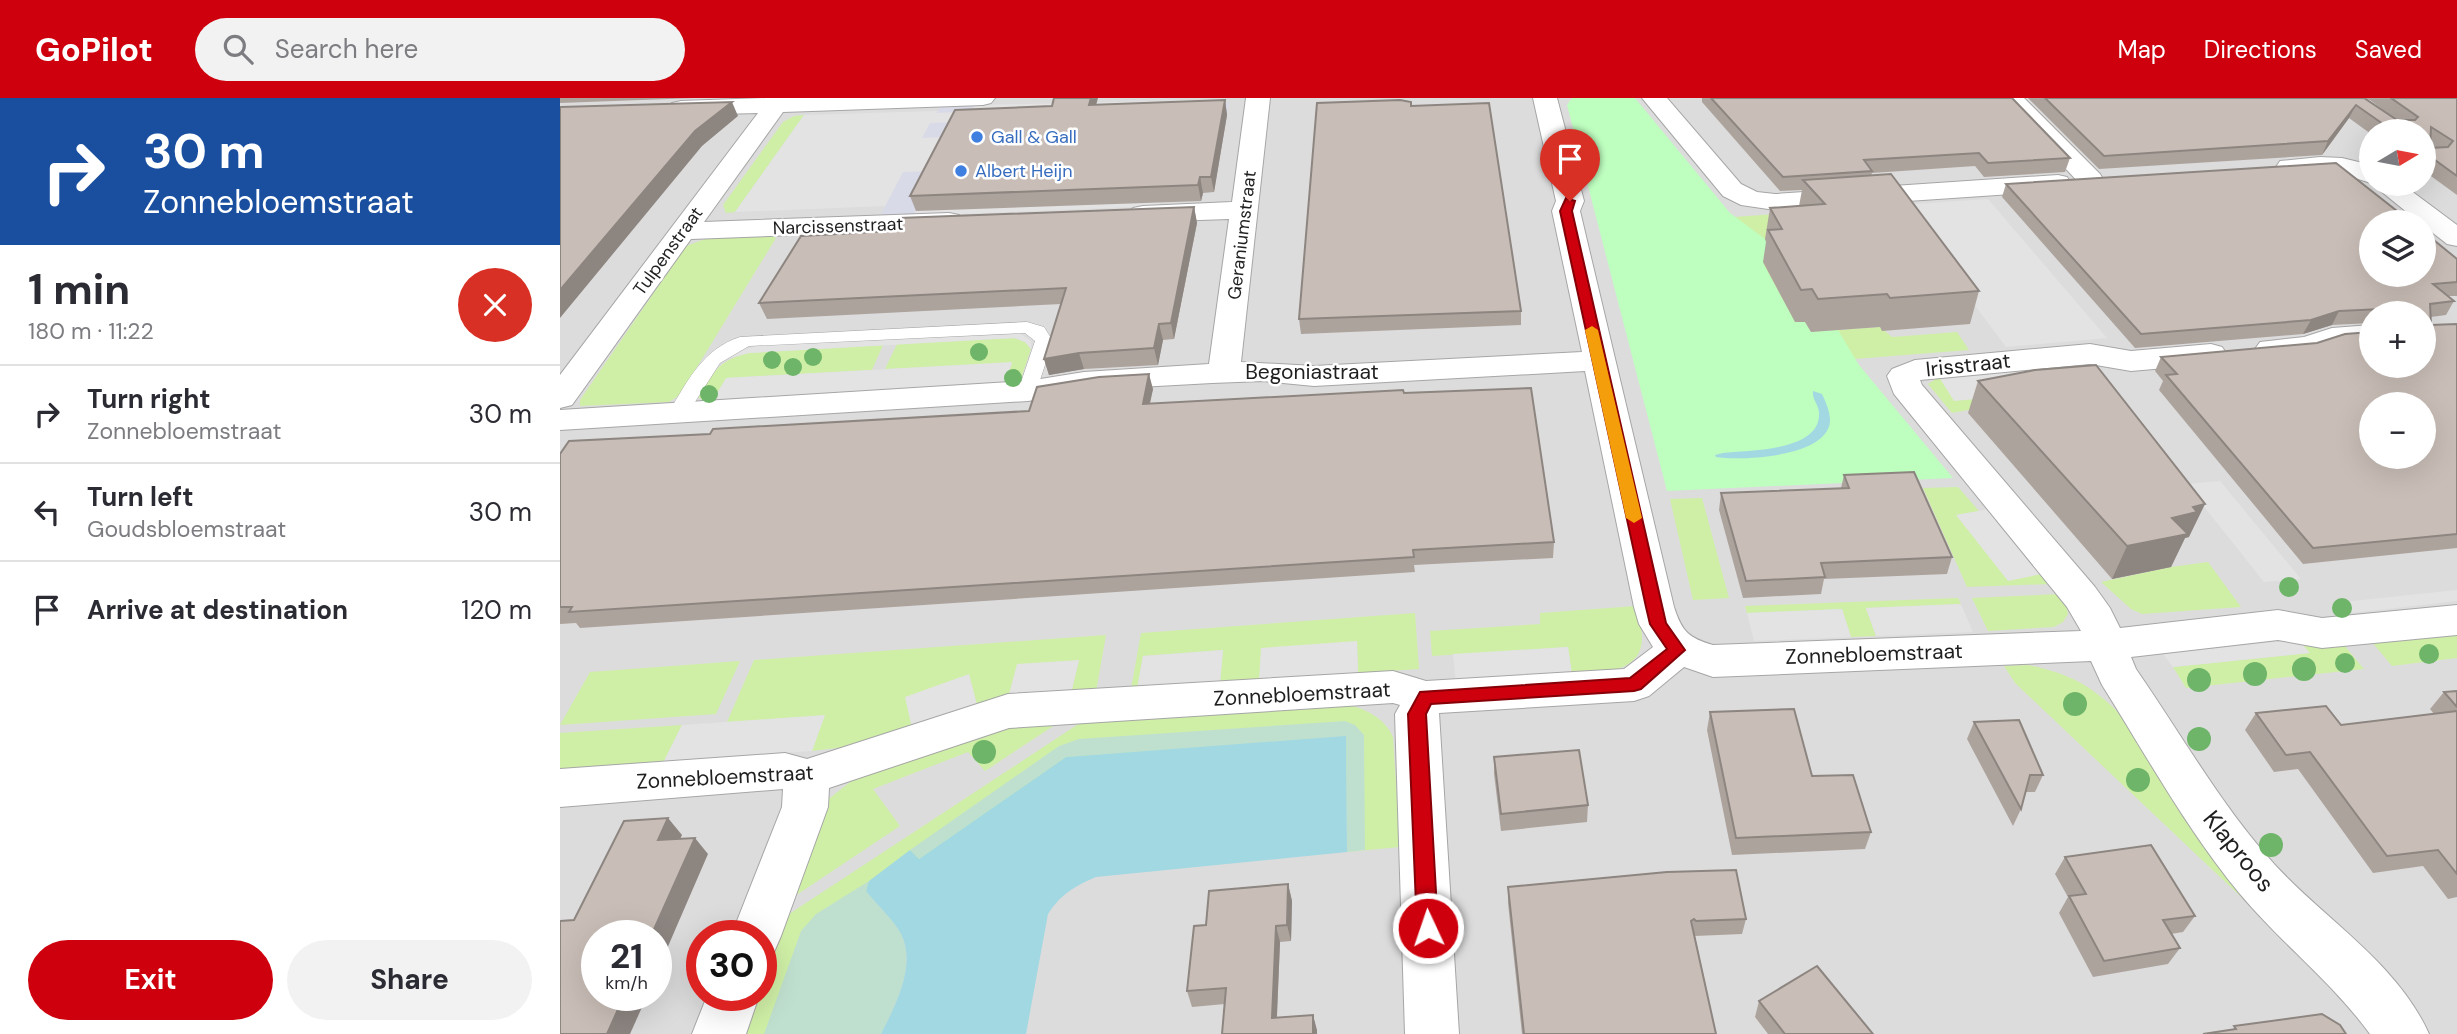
<!DOCTYPE html>
<html lang="en">
<head>
<meta charset="utf-8">
<style>
	:root { --surface:#fff; --page:#f2f2f3; --text:#2b2b33; --muted:#7c7c81; --line:#e1e1e2; --accent:#ce000d }
	body { margin:0; font-family:"DM Sans",sans-serif; background:var(--page); color:var(--text); height:100vh; display:flex; flex-direction:column; font-size:26px; white-space:nowrap }
	* { box-sizing:border-box; margin:0 }
	p { font-size:23px; color:var(--muted) }
	.icon { flex:none; width:38px; height:38px; fill:none; stroke:currentColor; stroke-width:2; stroke-linecap:round; stroke-linejoin:round }
	.map { position:relative; flex:1; overflow:hidden }
	.sheet { display:flex; flex-direction:column; background:var(--surface); width:560px }
	.sheet>* { flex:none }
	.guide { background:#1a4fa0; color:#fff; overflow:hidden }
	.needle { width:46px; rotate:80deg }
	.tools { position:absolute; left:1799px; top:21px; display:grid; gap:14px }
	.tools a { display:grid; place-items:center; width:77px; height:77px; border-radius:50%; background:var(--surface); box-shadow:0 7px 28px #0002; font-size:35px }
	.speed { position:absolute; left:21px; top:822px; display:flex; gap:14px; font-size:35px; font-weight:700; text-align:center }
	.speed>* { display:grid; place-content:center; width:91px; height:91px; border-radius:50%; background:var(--surface); box-shadow:0 7px 28px #0002; line-height:1 }
	.speed small { font-size:18px; font-weight:400 }
	.speed .limit { border:10px solid #d22; background:#fff; color:#111 }
	.pin { position:absolute; display:grid; place-items:center; width:60px; height:60px; color:#fff; margin:-72px -30px; border-radius:50% 50% 50% 0; rotate:-45deg; box-shadow:0 0 7px #0007 }
	.pin .icon { rotate:45deg }
	.me { position:absolute; width:77px; margin:-38px; rotate:357deg; stroke-linejoin:round; filter:drop-shadow(0 0 5px #0008) }
	.turn { display:flex; align-items:center; gap:24px; height:147px; padding:0 28px; font-size:32px }
	.turn .icon { width:91px; height:91px; stroke-width:2.5 }
	.turn b { display:block; font-size:49px; line-height:60px }
	.round { display:grid; place-items:center; flex:none; width:74px; height:74px; border-radius:37px; background:var(--page) }
	.head { display:flex; align-items:center; justify-content:space-between; height:119px; padding:0 28px }
	h1 { font-size:42px; font-weight:700; line-height:52px }
	.cta { display:flex; gap:14px; margin-top:auto; padding:14px 28px }
	.cta a { flex:1; height:80px; border-radius:42px; background:var(--accent); color:#fff; font-size:28px; font-weight:700; line-height:80px; text-align:center }
	.cta a+a { background:var(--page); color:var(--text) }
	ul { padding:0; list-style:none }
	li { display:flex; align-items:center; gap:21px; height:98px; padding:0 28px; border-top:2px solid var(--line) }
	li div { flex:1 }
	li b { display:block; font-size:26px }
	li em { font-style:normal }
	header { display:flex; align-items:center; gap:42px; box-sizing:border-box; height:98px; padding:0 35px; background:var(--accent); color:#fff }
	header strong { font-size:33px }
	nav { display:flex; gap:38px; margin-inline-start:auto; font-size:24px }
	.search { width:490px; height:63px; background:var(--page); display:flex; align-items:center; gap:18px; box-sizing:border-box; padding:0 24px; border-radius:38px; color:var(--muted); font-size:26px }
	main { display:flex; flex:1; min-height:0 }
	.map>svg:first-child { display:block }
</style>
</head>
<body>
<header>
<strong>GoPilot</strong>
<div class="search"><svg class="icon" aria-label="search" viewBox="0 0 24 24"><circle cx="10" cy="10" r="6"/><path d="M15 15l6 6"/></svg>Search here</div>
<nav><a>Map</a><a>Directions</a><a>Saved</a></nav>
</header>
<main>
<section class="sheet">
<div class="guide">
<div class="turn"><svg class="icon" aria-label="right" viewBox="0 0 24 24"><path d="M7 20v-9h11M14 6l5 5-5 5"/></svg><div><b>30 m</b>Zonnebloemstraat</div></div>
</div>
<div class="head"><div><h1>1 min</h1><p>180 m · 11:22</p></div><a class="round" style="background:#d93025;color:#fff"><svg class="icon" aria-label="close" viewBox="0 0 24 24"><path d="M6 6l12 12M18 6L6 18"/></svg></a></div>
<ul>
<li><svg class="icon" aria-label="right" viewBox="0 0 24 24"><path d="M7 20v-9h11M14 6l5 5-5 5"/></svg><div><b>Turn right</b><p>Zonnebloemstraat</p></div><em>30 m</em></li>
<li><svg class="icon" aria-label="left" viewBox="0 0 24 24"><path d="M17 20v-9H6M10 6l-5 5 5 5"/></svg><div><b>Turn left</b><p>Goudsbloemstraat</p></div><em>30 m</em></li>
<li><svg class="icon" aria-label="arrive" viewBox="0 0 24 24"><path d="M6 21V4h12l-3 4 3 4H6"/></svg><div><b>Arrive at destination</b></div><em>120 m</em></li>
</ul>
<div class="cta"><a>Exit</a><a>Share</a></div>
</section>
<div class="map">
<svg width="1897" height="936" viewBox="0 0 1897 936">
	<rect width="100%" height="100%" fill="#f1ece5"/>
	<path fill="#dddcdc" fill-rule="evenodd" d="M0,0H1897V936H0ZM1811,33H1864V86H1811ZM1811,124H1864V177H1811ZM1811,215H1864V268H1811ZM1811,306H1864V359H1811ZM37,838H96V898H37ZM142,838H201V898H142Z"/>
	<g fill="#cfefa6">
		<path d="M244,17L175,114L166,115L163,107L223,24L234,18Z"/>
		<path d="M1330,108L1217,163L1235,224H1245L1251,234L1320,229L1332,239L1397,234L1409,252L1204,268L1130,122Z"/>
		<path d="M211,137L216,140L120,297L109,304L20,308V302L126,148L145,141Z"/>
		<path d="M454,240L465,244L471,251L461,281L445,286L452,265L325,271L337,246Z"/>
		<path d="M323,247L312,272L167,280L153,302L144,303L138,299C155,273 157,263 189,255Z"/>
		<path d="M1379,279L1515,292L1392,315L1368,286Z"/>
		<path d="M1398,389L1419,413L1397,417L1482,476L1490,486L1407,489L1363,390Z"/>
		<path d="M1142,400L1169,500L1133,502L1110,401Z"/>
		<path d="M1648,464L1681,509L1582,516L1571,511L1541,484L1611,469Z"/>
		<path d="M1499,496L1506,506L1508,516L1503,524L1494,529L1428,533L1412,500Z"/>
		<path d="M1398,500L1401,506L1306,510L1316,538L1291,539L1282,511L1187,515L1185,508Z"/>
		<path d="M1076,508C1078,518 1082,530 1082,541C1081,576 1038,575 1012,577L1008,549L872,558L870,533L980,526V515Z"/>
		<path d="M855,515L859,571L798,575L797,544L699,582L660,585L663,552L583,558L577,591H571L581,535Z"/>
		<path d="M1897,535V560L1832,568L1812,544Z"/>
		<path d="M546,537L536,594L511,595L519,563L448,600L417,607L409,577L352,630L293,648L252,653L264,618L167,624L194,562Z"/>
		<path d="M1742,546L1758,550L1784,547L1804,571L1626,590L1613,569L1749,555Z"/>
		<path d="M180,563L156,616L0,627L30,574Z"/>
		<path d="M1468,567C1507,575 1529,586 1557,613L1655,758L1696,813L1455,585L1444,568Z"/>
		<path d="M784,606C805,610 825,620 833,639L840,749L787,754L786,639L359,761L306,793L341,836L321,936H181L195,898H201V880L223,820L520,625Z"/>
		<path d="M498,625L425,673L408,654L313,691L340,728L229,802L266,703L294,681L440,629Z"/>
		<path d="M122,627L104,663L0,671V635Z"/>
	</g>
	<g fill="#c0e0cf">
		<path d="M785,623L795,627L804,637L805,752L787,754L786,639L506,659L359,761L350,752L499,648L519,641Z"/>
		<path d="M309,783L306,793C317,806 333,821 341,836C357,867 335,908 321,936H204L241,833L256,816Z"/>
	</g>
	<path fill="#befebf" d="M1012,0H1075L1170,115L1205,141L1217,163L1203,165L1235,224H1245L1251,234L1278,232L1299,267L1393,380L1107,393L1007,7Z"/>
	<g fill="#e3e3e3">
		<path d="M657,2L655,12L409,17L414,7Z"/>
		<path d="M377,13L400,14L351,107L175,114L244,17Z"/>
		<path d="M602,96L599,108L353,118L359,106Z"/>
		<path d="M1428,101L1547,240L1446,249L1340,107Z"/>
		<path d="M458,234L471,243V251L465,244L454,240L189,255L169,260L158,267L169,257L198,247Z"/>
		<path d="M452,264L445,286L153,302L166,280Z"/>
		<path d="M1497,269L1515,292L1394,303L1379,279Z"/>
		<path d="M1660,383L1741,481L1704,484L1626,386Z"/>
		<path d="M1429,411L1482,476L1448,483L1396,417Z"/>
		<path d="M1897,492V503L1791,515L1783,504Z"/>
		<path d="M1401,506L1413,534L1316,538L1306,510Z"/>
		<path d="M1282,511L1291,539L1194,543L1187,515Z"/>
		<path d="M1733,542L1742,546L1750,555L1613,569L1603,556Z"/>
		<path d="M797,543L798,575L699,582L701,550Z"/>
		<path d="M1008,549L1012,577L896,585L893,556Z"/>
		<path d="M663,552L660,585L577,591L583,558Z"/>
		<path d="M519,562L511,595L448,600L457,566Z"/>
		<path d="M409,576L417,607L352,630L345,599Z"/>
		<path d="M265,617L252,653L104,663L122,627Z"/>
	</g>
	<path fill="#d9dae7" d="M657,2L669,5L667,17L400,26L353,118L321,119V116L343,74L369,73L385,39L362,40L370,25L394,24L399,14L376,15L381,9L414,7L410,17L655,12Z"/>
	<g fill="#a1d8e2">
		<path d="M1253,293L1262,296C1266,305 1270,313 1270,323C1268,359 1182,363 1156,359L1155,357L1163,355C1189,352 1262,354 1259,314C1258,306 1252,301 1253,293Z"/>
		<path d="M786,638L787,754L536,779C515,788 501,796 488,816L466,936H321C335,908 357,867 341,836C333,821 316,806 306,793L309,783L350,752L359,761L506,659Z"/>
	</g>
	<g fill="none" stroke-linecap="round" stroke-linejoin="round">
		<defs>
			<path id="lane" d="M467,224L484,229L493,243L475,297L468,299L458,293L475,243L465,235L189,248L160,265L126,318H112L109,314C128,282 143,251 180,239Z"/>
			<g id="street">
				<path d="M206,0H435L431,5L423,7L223,14L144,124L389,115L399,117L403,123L399,129L389,131L131,141L12,307L0,310V277L198,15L121,17L112,15L109,10L112,5L121,3Z"/>
				<path d="M686,0H710L681,264L754,268L1022,254L992,113L996,103L973,0H997L1024,103L1020,113L1114,509C1122,534 1129,540 1153,547L1521,533L1507,509L1334,296L1327,278L1332,271L1355,262L1530,246L1571,253L1651,246L1662,249L1667,256L1662,263L1651,266L1571,273L1530,266L1360,282L1362,287L1535,489L1550,510L1560,530L1718,512L1762,520L1897,507V537L1762,550L1718,542L1571,559L1576,571C1621,636 1662,709 1715,767C1766,822 1838,866 1869,936H1810C1772,884 1721,845 1680,796C1627,732 1586,657 1542,587L1531,563L1153,579L1124,569L1089,598L1074,603L879,615L899,936H845L835,616L840,607L833,605L449,630L269,690L268,709L221,838L214,854L201,859V838H171L222,709L223,691L0,709V671L225,655L247,661L448,596L833,573L866,583L1064,571L1093,549L1079,526L1074,509L1025,273L754,288L703,283L652,285L543,291L468,303L0,332V312L468,283L524,274L649,266L669,121L583,124L573,122L569,116L573,110L583,108L672,104Z"/>
				<path d="M1082,0H1107L1181,86L1197,94L1215,96L1498,77L1507,79L1511,85L1507,91L1498,93L1215,112L1181,107L1163,98Z"/>
				<path d="M1439,0H1464L1540,76L1544,82L1540,88L1531,90L1522,88Z"/>
				<path d="M1760,59L1782,60L1811,67V85L1782,76L1720,75L1716,69L1720,63Z"/>
				<path d="M1812,86H1842L1897,127V148L1887,146L1864,128V124H1859Z"/>
				<path d="M1811,227V245C1800,246 1788,246 1777,248C1750,254 1729,265 1700,258L1695,251L1700,244L1744,239L1772,230Z"/>
				<path d="M147,898H199L186,936H132Z"/>
			</g>
		</defs>
		<use href="#lane" stroke="#a6a6a6" stroke-width="1"/>
		<use href="#street" stroke="#a6a6a6" stroke-width="2"/>
		<use href="#lane" fill="#fff" fill-rule="evenodd"/>
		<use href="#street" fill="#fff" fill-rule="evenodd"/>
	</g>
	<g fill="#6eb569">
		<circle cx="419" cy="254" r="9"/>
		<circle cx="253" cy="259" r="9"/>
		<circle cx="212" cy="262" r="9"/>
		<circle cx="233" cy="269" r="9"/>
		<circle cx="453" cy="280" r="9"/>
		<circle cx="149" cy="296" r="9"/>
		<circle cx="1729" cy="489" r="10"/>
		<circle cx="1782" cy="510" r="10"/>
		<circle cx="1869" cy="556" r="10"/>
		<circle cx="1785" cy="565" r="10"/>
		<circle cx="1744" cy="571" r="12"/>
		<circle cx="1695" cy="576" r="12"/>
		<circle cx="1639" cy="582" r="12"/>
		<circle cx="1515" cy="606" r="12"/>
		<circle cx="1639" cy="641" r="12"/>
		<circle cx="424" cy="654" r="12"/>
		<circle cx="1578" cy="682" r="12"/>
		<circle cx="1711" cy="747" r="12"/>
	</g>
	<g fill="#ada39d" fill-rule="evenodd">
		<path d="M0,0H135L0,5Z"/>
		<path d="M1142,0H1452L1510,60L1505,74L1424,79L1415,68L1312,75L1311,78L1419,193L1410,226L1322,233L1320,229L1251,234L1245,224H1235L1203,164L1206,144L1205,141L1210,110L1239,108L1242,92L1220,93L1142,4Z"/>
		<path d="M1468,0H1897V97L1864,73V33H1811V36L1789,20L1762,57L1539,71ZM1807,1L1810,2L1827,15Z"/>
		<path d="M665,2L667,17L654,94L643,95L641,103L356,113L350,98L537,7Z"/>
		<path d="M851,8L961,213V227L741,236L739,221Z"/>
		<path d="M1446,86L1897,161V198H1888L1894,203L1886,217L1871,219V227L1897,226V450L1743,466L1599,292L1603,283L1595,273L1601,259L1811,268L1864,215H1811V225L1772,227L1743,236L1575,250L1442,99Z"/>
		<path d="M634,109L637,125L614,241L603,242L598,267L524,271L489,277L484,261L501,206L207,221L199,205L332,133Z"/>
		<path d="M1418,283L1629,439L1625,440L1611,469L1552,481L1408,315Z"/>
		<path d="M593,291L590,306L844,295L994,444L993,460L854,467L855,474L20,530L16,525L0,526V356L150,336L469,313Z"/>
		<path d="M1284,377L1392,459L1387,476L1264,481L1261,496L1183,500L1159,412L1161,395L1281,390Z"/>
		<path d="M1897,593V799L1888,801L1863,768L1813,775L1738,671L1714,674L1685,632L1696,615L1781,627L1874,616L1870,611L1884,594Z"/>
		<path d="M1150,614L1252,678L1311,734L1305,751L1172,757L1147,632Z"/>
		<path d="M1414,624L1483,677L1475,694H1465L1461,711L1453,728L1407,641Z"/>
		<path d="M934,659L1028,707L1027,724L941,733L934,676Z"/>
		<path d="M1505,759L1635,818L1623,834L1611,836L1620,850L1608,866L1533,879L1499,815L1508,799L1495,776Z"/>
		<path d="M728,786L732,803L731,843L720,844L717,920L753,917L757,936H662L665,906L632,909L627,893L646,827Z"/>
		<path d="M948,789L1186,821L1182,836L1135,838L1156,936H962L948,805Z"/>
		<path d="M1199,903L1313,936H1208L1195,919Z"/>
	</g>
	<g fill="#8d8580">
		<path d="M531,0H538L532,22L529,7Z"/>
		<path d="M665,2L667,17L654,94L651,79Z"/>
		<path d="M172,4L178,18L142,48L0,220V192L135,33Z"/>
		<path d="M1796,7L1789,20L1762,57L1768,43Z"/>
		<path d="M640,79L643,95L641,103L638,87Z"/>
		<path d="M634,109L637,125L614,241L611,225Z"/>
		<path d="M1779,213L1772,227L1743,236L1751,222Z"/>
		<path d="M599,226L603,242L598,267L594,250Z"/>
		<path d="M519,255L524,271L489,277L484,261Z"/>
		<path d="M589,276L593,291L586,321L583,306Z"/>
		<path d="M1645,406L1629,439L1625,440L1611,469L1552,481L1567,448L1612,420L1633,409Z"/>
		<path d="M108,720L122,737L112,759L98,742Z"/>
		<path d="M135,740L148,756L96,876V838H91Z"/>
		<path d="M728,786L732,803L731,843L727,827Z"/>
		<path d="M716,828L720,844L716,936L712,920Z"/>
		<path d="M64,898H87L70,936H47Z"/>
		<path d="M753,917L757,932V936H753Z"/>
	</g>
	<g fill="#c9beb7" stroke="#8d8580" stroke-width="2" fill-rule="evenodd">
		<path d="M494,0H531L529,7L665,2L651,79H640L638,87L350,98L395,12L492,8Z"/>
		<path d="M1151,0H1452L1510,60L1428,65L1419,55L1304,62L1312,73L1223,79Z"/>
		<path d="M1485,0H1804L1837,22H1855L1858,19L1831,0H1897V78L1864,54V33H1833L1796,7L1768,43L1544,58ZM1871,29L1893,43L1888,49L1870,50Z"/>
		<path d="M840,2L851,4V8L929,5L961,213L739,221L757,5Z"/>
		<path d="M172,4L135,33L0,192V9Z"/>
		<path d="M1776,65L1851,124H1811V177H1864V134L1897,161V184L1873,186L1894,203L1870,206L1871,227L1897,226V436L1753,450L1606,277L1617,276L1601,259L1757,245L1785,236L1811,234V268H1864V215H1821V211L1779,213L1751,222L1581,236L1446,86ZM1811,306H1864V359H1811Z"/>
		<path d="M1331,76L1419,193L1330,200L1327,196L1258,201L1252,191L1241,192L1208,132L1222,131L1210,110L1265,106L1243,82Z"/>
		<path d="M634,109L611,225L599,226L594,250L519,255L484,261L506,190L199,205L241,138L332,133L339,120Z"/>
		<path d="M1536,267L1645,406L1633,409L1637,414L1612,420L1628,436L1567,448L1418,283L1475,272Z"/>
		<path d="M589,276L583,306L843,292L844,295L971,290L994,444L853,452L854,459L9,514L12,509H0V356L9,343L150,336L153,331L469,313L477,289L539,279Z"/>
		<path d="M1354,374L1392,459L1261,465L1265,479L1186,483L1161,395L1289,390L1284,377Z"/>
		<path d="M1897,593V609L1884,594Z"/>
		<path d="M1766,608L1781,627L1897,613V776L1878,752L1827,758L1750,654L1726,657L1696,615Z"/>
		<path d="M1234,611L1252,678L1293,677L1311,734L1176,740L1150,614Z"/>
		<path d="M1459,622L1483,677H1470L1461,711L1414,624Z"/>
		<path d="M1019,652L1028,707L941,716L934,659Z"/>
		<path d="M108,720L98,742L135,740L91,838H37V898H64L47,936H0V823L14,822L64,723Z"/>
		<path d="M1591,747L1635,818L1603,822L1620,850L1544,863L1509,798L1526,796L1505,759Z"/>
		<path d="M1176,772L1186,821L1136,823L1134,821L1131,823L1156,936H964L948,789L1107,774Z"/>
		<path d="M728,786L727,827L716,828L712,920L753,917V936H662L666,890L627,893L634,828L646,827L649,793Z"/>
		<path d="M1257,868L1313,936H1225L1199,903Z"/>
		<path d="M1762,916L1780,927L1786,936H1643L1676,931L1674,928Z"/>
	</g>
	<path fill="#ce000d" stroke="#860008" stroke-width="2" d="M1006,100L1015,103L1012,113L1106,525L1125,552L1081,591L1074,593L871,606L866,616L878,830L875,837L868,839L860,837L857,830L848,616L860,594L1070,580L1107,551L1090,526L1086,509L1000,113Z"/>
	<path fill="#f59e0b" d="M1032,228L1038,232L1082,420L1074,425L1066,420L1025,232Z"/>
	<g fill="#3f7fe0" stroke="#fff" stroke-width="2.5">
		<circle cx="417" cy="39" r="7"/>
		<circle cx="401" cy="73" r="7"/>
	</g>
	<g text-anchor="middle" dominant-baseline="central" stroke-width="5" stroke-linejoin="round" paint-order="stroke">
		<g font-size="18" fill="#366cbe" stroke="#fff" text-anchor="start">
			<text x="431" y="39">Gall &amp; Gall</text>
			<text x="415" y="73">Albert Heijn</text>
		</g>
		<g font-size="18" fill="#1f1f1f" stroke="#fff">
			<text transform="translate(278 128) rotate(-2)">Narcissenstraat</text>
			<text transform="translate(682 137) rotate(-83)">Geraniumstraat</text>
			<text transform="translate(108 153) rotate(-54)">Tulpenstraat</text>
		</g>
		<g font-size="21" fill="#1f1f1f" stroke="#fff">
			<text transform="translate(1408 267) rotate(-6)">Irisstraat</text>
			<text x="752" y="274">Begoniastraat</text>
			<text transform="translate(1314 556) rotate(-2)">Zonnebloemstraat</text>
			<text transform="translate(742 596) rotate(-3)">Zonnebloemstraat</text>
			<text transform="translate(165 679) rotate(-3)">Zonnebloemstraat</text>
		</g>
		<g font-size="24" fill="#1f1f1f" stroke="#fff">
			<text transform="translate(1679 753) rotate(51)">Klaproos</text>
		</g>
	</g>
</svg>
<div class="tools">
<a><svg class="needle" viewBox="-14 -14 28 28"><path d="M0-13l5 13h-10z" fill="#e53935"/><path d="M0 13l5-13h-10z" fill="#7c7c81"/></svg></a>
<a><svg class="icon" aria-label="layers" viewBox="0 0 24 24"><path d="M12 4l9 5-9 5-9-5zM3 14l9 5 9-5"/></svg></a>
<a>+</a>
<a>−</a>
</div>
<div class="speed"><div>21<small>km/h</small></div><div class="limit">30</div></div>
<div class="pin" style="left:1010px;top:103px;background:#d93025"><svg class="icon" aria-label="arrive" viewBox="0 0 24 24"><path d="M6 21V4h12l-3 4 3 4H6"/></svg></div>
<svg class="me" style="left:868px;top:830px" viewBox="-20 -20 40 40"><circle r="17" fill="#ce000d" stroke="#fff" stroke-width="3"/><path d="M0-11L8 9 0 5-8 9z" fill="#fff"/></svg>
</div>
</main>
</body>
</html>
